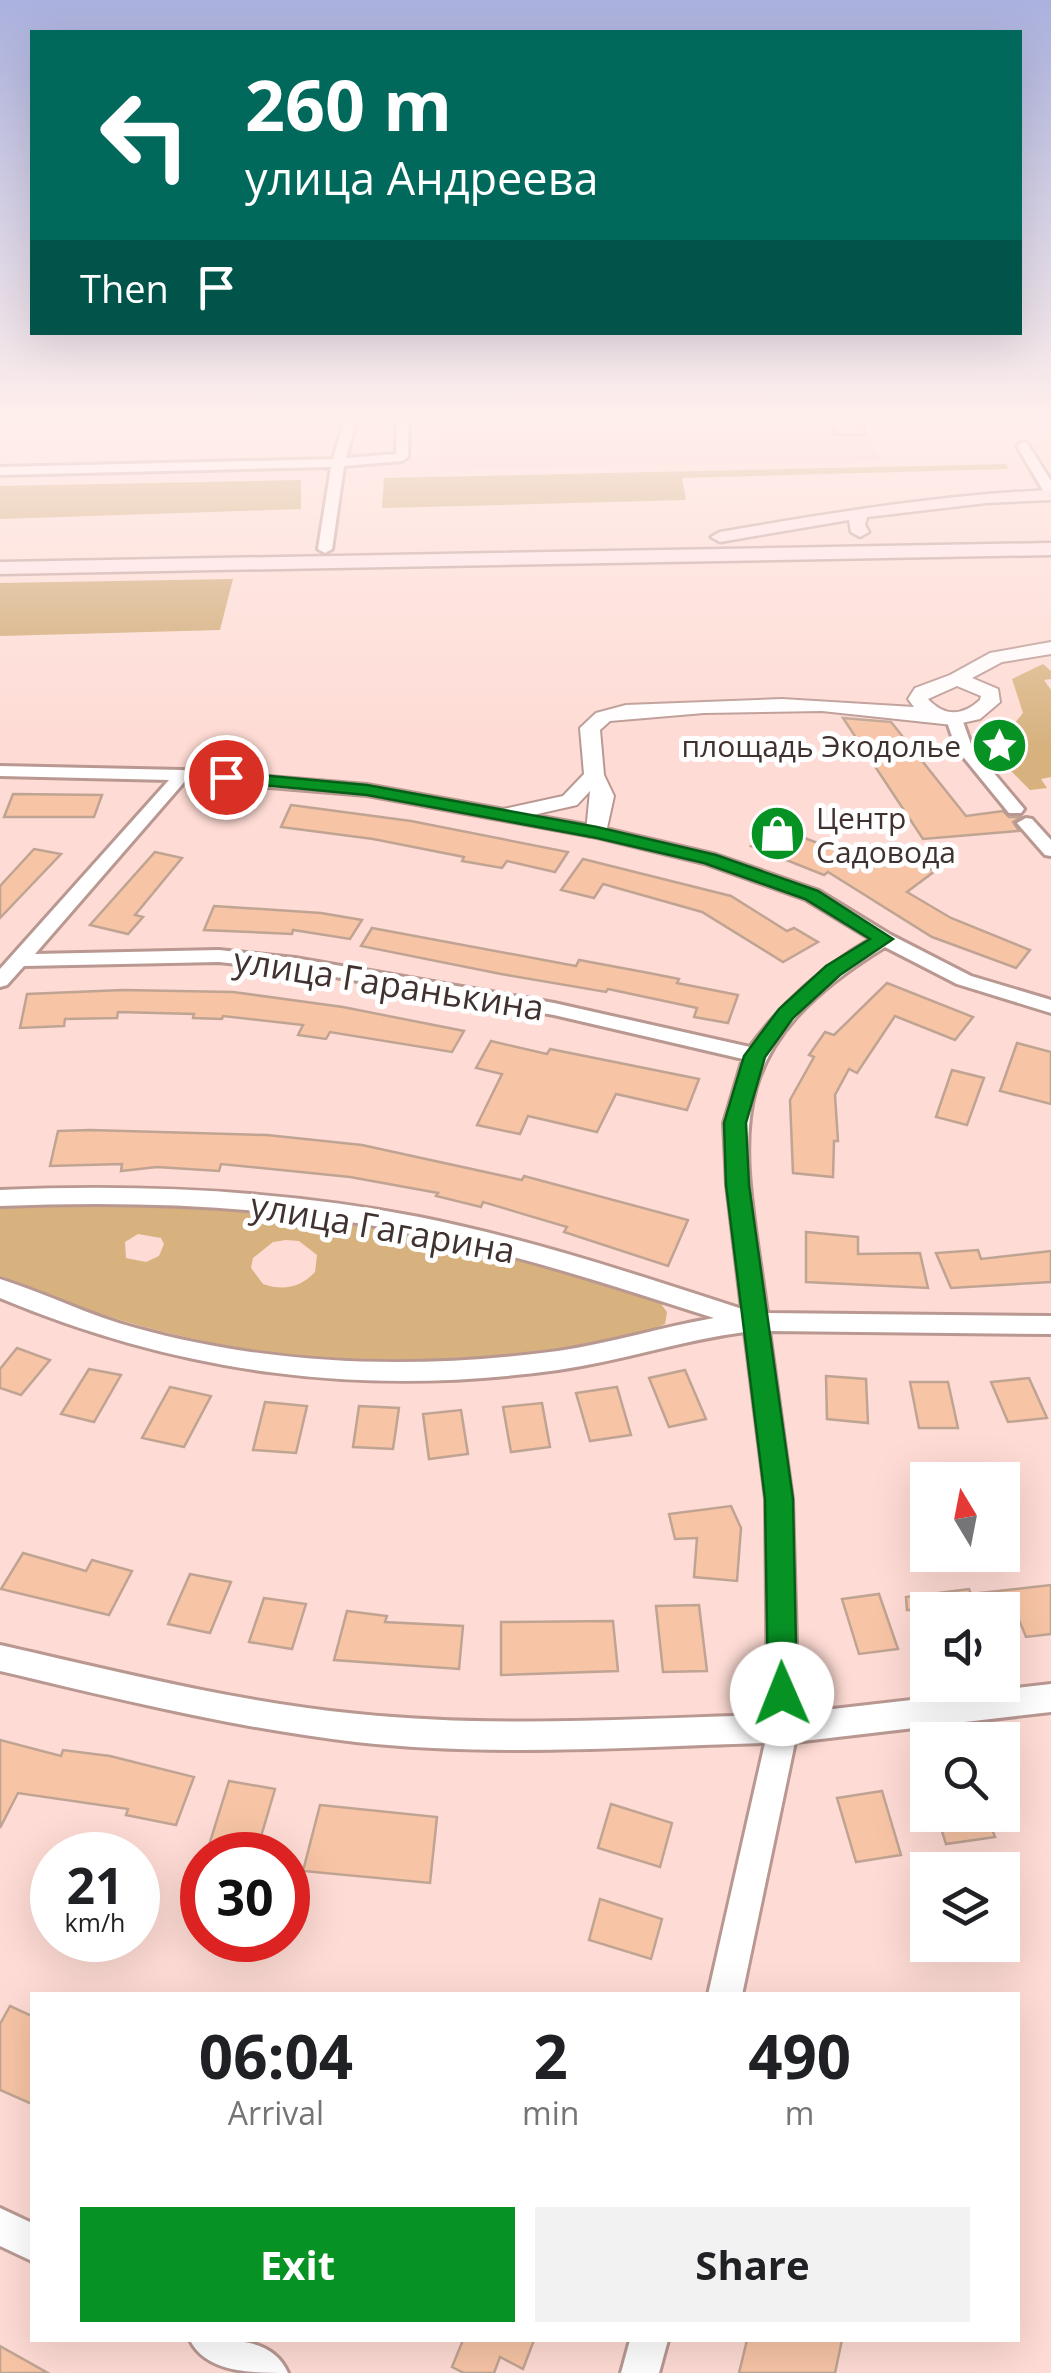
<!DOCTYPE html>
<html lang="en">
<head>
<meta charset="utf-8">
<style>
	:root { --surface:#fff; --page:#f2f2f2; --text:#202124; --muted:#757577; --accent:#079224 }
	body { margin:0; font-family:"Open Sans",sans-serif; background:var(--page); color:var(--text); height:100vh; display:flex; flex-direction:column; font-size:38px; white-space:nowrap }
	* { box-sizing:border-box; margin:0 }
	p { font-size:32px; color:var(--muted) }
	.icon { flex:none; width:55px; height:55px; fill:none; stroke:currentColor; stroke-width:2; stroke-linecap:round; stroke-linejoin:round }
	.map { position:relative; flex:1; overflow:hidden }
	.side { position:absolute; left:30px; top:1992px; width:990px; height:350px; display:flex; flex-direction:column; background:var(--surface); border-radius:0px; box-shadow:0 10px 40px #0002 }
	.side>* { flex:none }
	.hud { position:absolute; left:30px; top:30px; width:992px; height:305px; border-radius:0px; box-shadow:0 10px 40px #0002; background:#00695c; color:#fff; overflow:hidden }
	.needle { width:65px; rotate:350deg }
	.fabs { position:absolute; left:910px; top:1462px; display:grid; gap:20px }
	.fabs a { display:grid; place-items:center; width:110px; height:110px; border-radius:0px; background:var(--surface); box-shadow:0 10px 40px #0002; font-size:50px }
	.speed { position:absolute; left:30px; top:1832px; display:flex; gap:20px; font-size:50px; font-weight:700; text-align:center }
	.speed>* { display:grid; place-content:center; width:130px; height:130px; border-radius:50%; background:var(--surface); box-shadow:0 10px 40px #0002; line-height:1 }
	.speed small { font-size:25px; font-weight:400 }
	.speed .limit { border:15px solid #d22; background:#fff; color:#111 }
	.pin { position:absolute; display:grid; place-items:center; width:85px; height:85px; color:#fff; margin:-42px; border:5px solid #fff; border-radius:50%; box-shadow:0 2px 10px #0007 }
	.me { position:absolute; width:110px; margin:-55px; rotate:359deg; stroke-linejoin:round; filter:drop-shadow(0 0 8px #0008) }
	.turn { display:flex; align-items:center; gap:35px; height:210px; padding:0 50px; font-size:45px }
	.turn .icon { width:130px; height:130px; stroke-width:2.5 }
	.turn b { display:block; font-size:70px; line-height:85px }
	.then { display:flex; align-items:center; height:95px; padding:0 50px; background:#0003; gap:20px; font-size:38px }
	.eta { display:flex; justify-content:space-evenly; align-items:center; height:170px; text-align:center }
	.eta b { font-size:60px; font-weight:700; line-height:70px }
	.cta { display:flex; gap:20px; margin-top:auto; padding:20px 50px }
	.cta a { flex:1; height:115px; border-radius:0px; background:var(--accent); color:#fff; font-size:40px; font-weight:700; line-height:115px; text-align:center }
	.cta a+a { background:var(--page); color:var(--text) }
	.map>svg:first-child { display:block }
</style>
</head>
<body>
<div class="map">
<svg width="1051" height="2373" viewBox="0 0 1051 2373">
	<rect width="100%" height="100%" fill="#fedbd4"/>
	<path fill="#f9cec5" d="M430,415H859L882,461L440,470V430L430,429Z"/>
	<g fill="#d7b27e" fill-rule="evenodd">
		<path d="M1043,664L1051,671V679L1044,680L1051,690V777L1041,779L1047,788L1030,790L989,749L994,742L1013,733V725L1023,713L1012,679Z"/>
		<path d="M21,1203C147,1203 277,1201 401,1228C487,1247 575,1273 658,1300L667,1312L665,1324C627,1341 579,1346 538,1351C347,1376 177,1352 0,1276V1205ZM138,1234L161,1238L164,1244L159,1256L146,1262L126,1258L125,1242ZM286,1240L299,1241L317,1255L315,1272C300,1288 283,1291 263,1284L251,1268L253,1258L273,1242Z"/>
	</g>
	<g fill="#caa267">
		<path d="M1006,464L1009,469L682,478L686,500L382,508L384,478Z"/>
		<path d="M301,480V509L0,519V486Z"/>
		<path d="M233,579L220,630L0,636V583Z"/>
	</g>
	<g fill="#f7c4a5" stroke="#c0a493" stroke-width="2.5">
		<path d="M828,415H859L867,435H835Z"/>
		<path d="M843,718L891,722L966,816L1003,811L1009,817H1021L1013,822L1019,831L923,839Z"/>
		<path d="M13,794L102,795L94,817H4Z"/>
		<path d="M291,805L411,821L568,852L555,872L507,861L502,868L462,861L464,857L373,839L281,827Z"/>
		<path d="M774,826L866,862L884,848L935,871L907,892L951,918L1030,950L1016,968L962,948L932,937L828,872L824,875L751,846Z"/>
		<path d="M34,849L61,854L0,918V886Z"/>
		<path d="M155,852L182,858L135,915L143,917L128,934L90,925Z"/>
		<path d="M583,859L731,896L787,931L794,928L818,942L783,962L702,912L603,884L594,898L561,890Z"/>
		<path d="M214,906L321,913L362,920L350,939L293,930L292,934L204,930Z"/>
		<path d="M372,928L576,966L579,960L649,973L679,979L677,983L738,995L728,1023L694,1017L697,1008L608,989L606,992L501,974L361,946Z"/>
		<path d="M887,983L973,1017L955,1040L895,1016L857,1073L849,1069L835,1095L838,1141H834L833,1177L793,1173L790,1100L814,1057L809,1055L825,1032L834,1035Z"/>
		<path d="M123,990L233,992L343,1007L464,1031L452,1052L330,1032L326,1039L298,1035L303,1025L223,1016L222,1019L193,1018L194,1014L118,1012L117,1018L65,1019L64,1026L20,1028L27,994Z"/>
		<path d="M491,1041L547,1054L550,1049L699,1079L687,1110L616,1094L597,1132L528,1116L520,1134L477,1125L502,1074L476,1068Z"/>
		<path d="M1017,1043L1051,1052V1104L1000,1091Z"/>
		<path d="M952,1070L984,1078L967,1125L936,1117Z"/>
		<path d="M90,1130L267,1135L362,1145L522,1180L524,1176L688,1220L668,1266L564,1232L567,1227L483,1202L481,1207L436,1196L438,1193L350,1177L221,1164L219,1171L157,1167L121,1171L122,1164L50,1166L58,1131Z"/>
		<path d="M806,1232L858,1237V1254L920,1253L928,1288L806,1282Z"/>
		<path d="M978,1250L981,1259L1051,1251V1282L951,1288L936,1253Z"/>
		<path d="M17,1348L50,1360L21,1395L0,1388V1369Z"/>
		<path d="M89,1369L121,1375L94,1422L61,1414Z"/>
		<path d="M685,1370L706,1419L669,1427L649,1378Z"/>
		<path d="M826,1376L866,1379L868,1423L827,1419Z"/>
		<path d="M1029,1378L1047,1418L1008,1422L991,1382Z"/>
		<path d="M910,1382H948L958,1428H919Z"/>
		<path d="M170,1387L211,1396L184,1447L142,1438Z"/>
		<path d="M617,1387L631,1435L590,1441L576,1393Z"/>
		<path d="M265,1402L307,1406L296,1453L253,1450Z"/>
		<path d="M542,1403L550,1447L511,1452L503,1407Z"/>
		<path d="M359,1406L399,1408L393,1449L353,1447Z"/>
		<path d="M461,1410L468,1454L429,1459L423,1414Z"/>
		<path d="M731,1506L741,1528L737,1581L694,1577L697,1538L675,1539L669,1514Z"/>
		<path d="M23,1553L86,1571L92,1560L132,1571L109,1615L1,1589Z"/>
		<path d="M190,1574L231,1582L210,1633L168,1624Z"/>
		<path d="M1051,1585V1634L1026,1637L1015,1610H907L906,1597L969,1589L971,1594Z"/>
		<path d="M879,1594L898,1649L859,1654L842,1599Z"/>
		<path d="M264,1598L306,1604L292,1649L249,1642Z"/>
		<path d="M699,1605L707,1671L663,1672L656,1606Z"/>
		<path d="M347,1611L387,1616L385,1622L463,1626L459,1669L334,1660Z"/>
		<path d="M613,1621L618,1671L501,1675V1622Z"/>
		<path d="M0,1740L61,1756L63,1750L110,1756L194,1777L176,1825L126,1815L128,1809L18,1793L0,1828Z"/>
		<path d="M229,1781L275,1789L257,1850L210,1842Z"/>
		<path d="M882,1791L901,1855L856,1862L837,1798Z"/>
		<path d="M611,1804L672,1823L660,1867L598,1848Z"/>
		<path d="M320,1805L437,1817L430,1883L303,1871Z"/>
		<path d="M937,1815H987L995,1837L946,1844Z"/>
		<path d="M600,1899L662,1919L651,1959L589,1940Z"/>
		<path d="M10,2006L32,2016V2104L0,2090V2024Z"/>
		<path d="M463,2340H534L523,2369L500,2357L494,2373H464L452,2367Z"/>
		<path d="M747,2340H842L835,2373H739Z"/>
		<path d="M0,2346L48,2373H0Z"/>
	</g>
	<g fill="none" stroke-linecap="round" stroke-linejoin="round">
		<defs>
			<g id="minor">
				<path d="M346,415H358L346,458L396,454L397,415H409L408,457L402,461L344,466L332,549L325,553L318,549L331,467L0,475V467L333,459Z"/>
				<path d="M1023,442L1027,443L1051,481V496L1044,492L1017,446Z"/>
				<path d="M954,714L962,719L972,747L1024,809L1021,813H1009L956,748L946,719Z"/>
				<path d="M0,766L182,770L367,785L597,827L716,855L819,891L891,935L971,976L1051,1000V1013L957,984L885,947C712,1053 743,1136 767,1313L1051,1316V1334L769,1331L792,1499L798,1713L1051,1684V1712L795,1742L742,1995H708L765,1743C629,1747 492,1757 356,1742C235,1728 119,1699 0,1671V1645C119,1672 236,1702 358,1714C494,1728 631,1719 768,1715L766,1499L745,1332C682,1340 621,1361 558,1370C362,1397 182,1374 0,1298V1279C46,1293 89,1316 136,1328C273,1366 417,1370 558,1351C611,1343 662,1327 714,1318C618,1287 522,1256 423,1235C284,1206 142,1200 0,1206V1190C141,1184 280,1190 419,1217C529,1239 635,1274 742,1309L727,1185L724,1123L743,1059L554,1015L295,970L219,962L24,966L7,985L0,987V969L169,780L0,776ZM186,780L367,795L597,837L704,863L805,899L871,939C821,969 784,1001 750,1047L554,1003L295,958L219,950L35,954Z"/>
				<path d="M1026,818L1032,819L1051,840V856L1045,855L1017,823Z"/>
				<path d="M0,2208L32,2223V2261L0,2246Z"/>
				<path d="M190,2340C225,2340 272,2335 288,2373C253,2373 206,2373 190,2340Z"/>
				<path d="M630,2340H668L659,2373H621Z"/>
			</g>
			<path id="tertiary" d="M1051,642V654L1002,662L972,678L998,689L1000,702L980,719L953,725L822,711L704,713L610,721L600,730L604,775L614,796L605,837H589L586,832L590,791L577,805L507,821L496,815L499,810L563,796L584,774L580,728L596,713L626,705L782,699L914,707L908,699L915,688L950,675L990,653ZM957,686L981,696L980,700C962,716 945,717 928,699Z"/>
			<g id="secondary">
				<path d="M1051,490V500L986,503L867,517L865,525L869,532L860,537L851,532L849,520L720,542L711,537L720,532C830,513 939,495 1051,490Z"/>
				<path d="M1051,543V555L0,574V562Z"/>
			</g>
		</defs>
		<use href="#minor" stroke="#b99892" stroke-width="6"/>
		<use href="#tertiary" stroke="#b99892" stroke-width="4"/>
		<use href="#secondary" stroke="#b99892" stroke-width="5"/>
		<use href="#minor" fill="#fff" fill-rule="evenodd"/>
		<use href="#tertiary" fill="#fff" fill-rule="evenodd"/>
		<use href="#secondary" fill="#fee5e9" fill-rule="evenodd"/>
	</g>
	<linearGradient id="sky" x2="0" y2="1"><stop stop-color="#aab1de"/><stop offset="0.56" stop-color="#ffefec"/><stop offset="1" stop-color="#ffefec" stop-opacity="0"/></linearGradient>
	<rect width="1051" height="747" fill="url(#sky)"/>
	<path fill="#079224" stroke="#055f17" stroke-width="2.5" d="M226,772L367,785L597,827L716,855L818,891L893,939L840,975L793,1018L765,1057L746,1123L749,1185L793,1499L797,1694L793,1703L782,1707L772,1703L768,1694L765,1499L726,1185L724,1123L744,1056L779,1009L826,966L870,939L805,899L704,863L597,838L367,795L220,781L217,777Z"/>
	<defs>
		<symbol id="sight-disc" viewBox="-11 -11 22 22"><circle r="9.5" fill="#079224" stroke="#fff"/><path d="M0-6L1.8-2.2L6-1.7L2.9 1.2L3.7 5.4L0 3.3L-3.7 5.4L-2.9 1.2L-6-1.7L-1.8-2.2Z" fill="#fff"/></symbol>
		<symbol id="shop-disc" viewBox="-11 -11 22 22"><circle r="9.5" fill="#079224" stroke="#fff"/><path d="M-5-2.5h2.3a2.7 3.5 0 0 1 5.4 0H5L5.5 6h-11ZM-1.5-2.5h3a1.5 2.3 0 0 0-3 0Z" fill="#fff"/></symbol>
	</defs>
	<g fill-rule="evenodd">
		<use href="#sight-disc" x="968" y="714" width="63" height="63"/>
		<use href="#shop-disc" x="746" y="802" width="63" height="63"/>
	</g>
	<g text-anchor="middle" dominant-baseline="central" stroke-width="10" stroke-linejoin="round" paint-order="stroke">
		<g font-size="30" fill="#40322f" stroke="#fff" text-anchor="end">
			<text x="961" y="745">площадь Экодолье</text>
			<text x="816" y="817" text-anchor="start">Центр<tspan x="816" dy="34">Садовода</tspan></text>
		</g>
		<g font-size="35" fill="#40322f" stroke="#fff">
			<text transform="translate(389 983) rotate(9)">улица Гаранькина</text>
			<text transform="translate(383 1227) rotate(10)">улица Гагарина</text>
		</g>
	</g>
</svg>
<div class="fabs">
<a><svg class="needle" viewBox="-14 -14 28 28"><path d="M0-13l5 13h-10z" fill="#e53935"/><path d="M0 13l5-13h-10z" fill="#757577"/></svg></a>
<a><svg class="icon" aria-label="sound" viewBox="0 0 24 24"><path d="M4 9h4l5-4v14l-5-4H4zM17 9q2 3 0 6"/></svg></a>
<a><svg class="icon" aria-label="search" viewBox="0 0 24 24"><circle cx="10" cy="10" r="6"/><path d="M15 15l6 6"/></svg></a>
<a><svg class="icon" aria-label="layers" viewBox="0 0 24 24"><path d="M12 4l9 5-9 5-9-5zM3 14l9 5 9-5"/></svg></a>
</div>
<div class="speed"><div>21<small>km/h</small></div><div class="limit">30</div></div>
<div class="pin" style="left:226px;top:777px;background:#d93025"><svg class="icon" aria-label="arrive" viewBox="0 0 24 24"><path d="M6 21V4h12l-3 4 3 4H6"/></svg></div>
<svg class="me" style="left:782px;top:1694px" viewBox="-20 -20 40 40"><circle r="19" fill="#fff"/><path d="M0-13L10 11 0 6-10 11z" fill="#079224"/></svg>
<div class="hud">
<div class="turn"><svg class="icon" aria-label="left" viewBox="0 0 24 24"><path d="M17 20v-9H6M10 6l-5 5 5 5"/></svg><div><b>260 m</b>улица Андреева</div></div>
<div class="then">Then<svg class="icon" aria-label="arrive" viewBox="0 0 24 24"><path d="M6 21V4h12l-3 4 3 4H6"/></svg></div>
</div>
<section class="side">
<div class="eta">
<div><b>06:04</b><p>Arrival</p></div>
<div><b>2</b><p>min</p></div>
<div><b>490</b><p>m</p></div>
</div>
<div class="cta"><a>Exit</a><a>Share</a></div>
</section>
</div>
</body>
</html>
